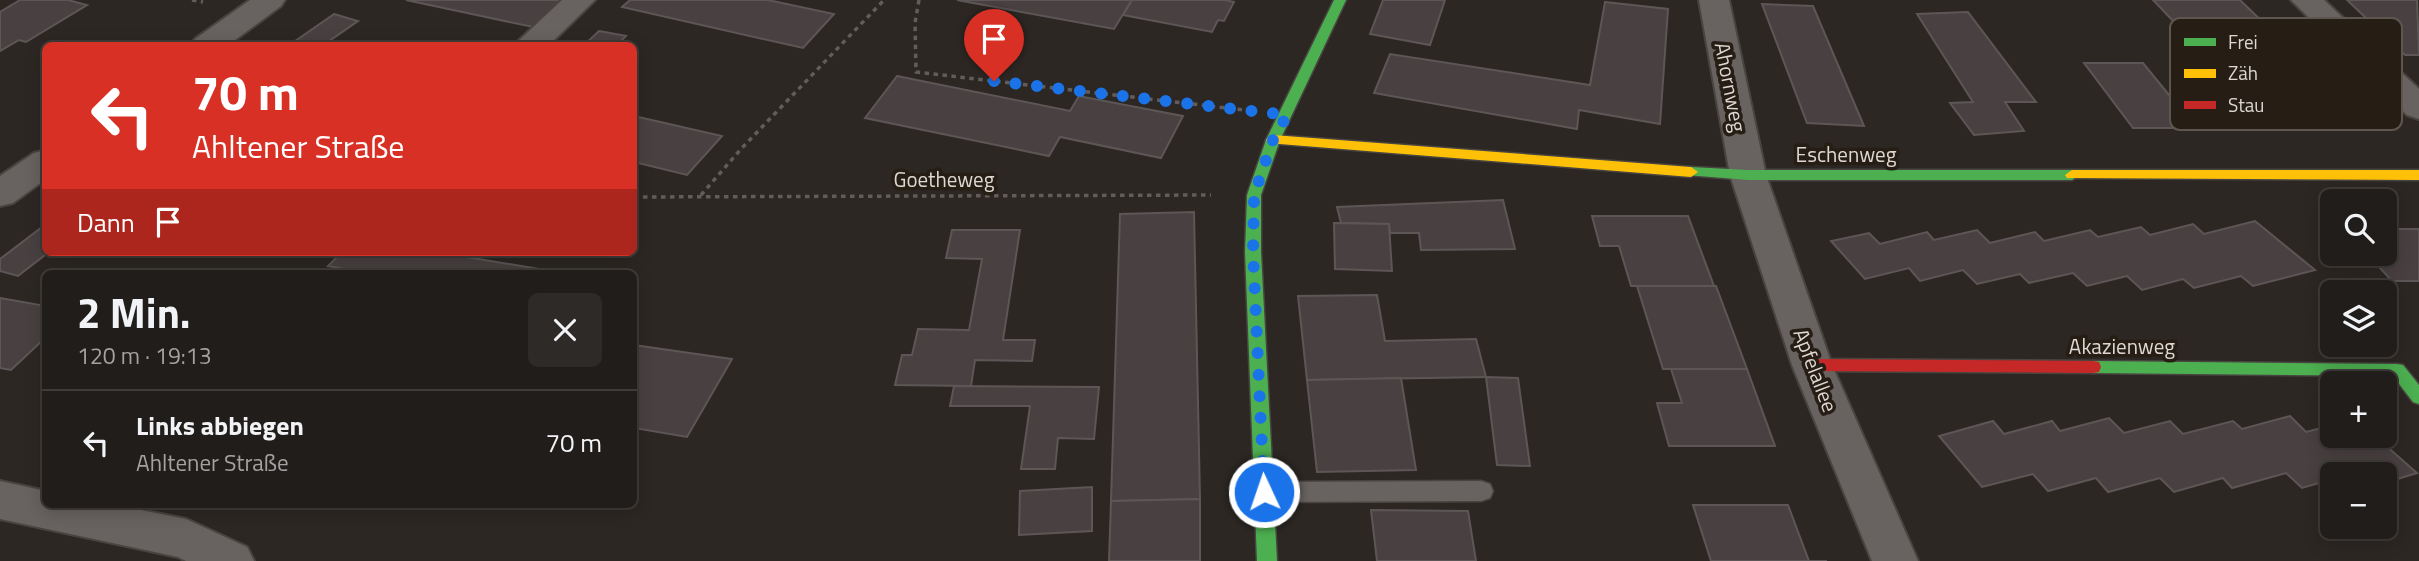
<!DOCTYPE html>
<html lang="de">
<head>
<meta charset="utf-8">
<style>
	:root { --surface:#211d1a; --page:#2d2a27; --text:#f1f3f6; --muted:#a2a2a2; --line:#3e3b39 }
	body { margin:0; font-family:"Titillium Web",sans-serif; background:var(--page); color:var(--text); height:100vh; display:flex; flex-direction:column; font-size:26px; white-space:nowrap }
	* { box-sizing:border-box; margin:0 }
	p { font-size:23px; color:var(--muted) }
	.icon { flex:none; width:38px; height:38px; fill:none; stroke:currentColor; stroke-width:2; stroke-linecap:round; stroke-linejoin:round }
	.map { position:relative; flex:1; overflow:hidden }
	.details { position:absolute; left:42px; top:270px; width:595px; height:238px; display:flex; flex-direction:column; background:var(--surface); border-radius:10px; box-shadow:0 4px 18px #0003,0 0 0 2px var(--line) }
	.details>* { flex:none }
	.guide { position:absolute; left:42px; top:42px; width:595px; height:214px; border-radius:10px; box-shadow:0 4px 18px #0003,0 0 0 2px var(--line); background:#d93025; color:#fff; overflow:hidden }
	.buttons { position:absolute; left:2320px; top:189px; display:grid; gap:14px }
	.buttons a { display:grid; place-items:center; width:77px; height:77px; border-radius:10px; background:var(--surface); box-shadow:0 4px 18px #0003,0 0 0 2px var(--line); font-size:35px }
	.pin { position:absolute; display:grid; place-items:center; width:60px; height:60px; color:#fff; margin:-72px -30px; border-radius:50% 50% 50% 0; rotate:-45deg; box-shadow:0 0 7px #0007 }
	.pin .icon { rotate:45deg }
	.me { position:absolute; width:77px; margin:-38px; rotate:357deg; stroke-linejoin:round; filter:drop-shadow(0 0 5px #0008) }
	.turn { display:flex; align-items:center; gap:24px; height:147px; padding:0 35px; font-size:32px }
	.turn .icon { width:91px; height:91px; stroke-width:2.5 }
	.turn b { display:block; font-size:49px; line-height:60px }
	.then { display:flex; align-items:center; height:66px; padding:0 35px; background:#0003; gap:14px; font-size:26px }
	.round { display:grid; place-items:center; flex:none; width:74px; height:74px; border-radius:10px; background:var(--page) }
	.headline { display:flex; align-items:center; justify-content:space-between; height:119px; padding:0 35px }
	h1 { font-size:42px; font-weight:700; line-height:52px }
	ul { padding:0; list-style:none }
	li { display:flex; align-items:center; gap:21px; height:105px; padding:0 35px; border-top:2px solid var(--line) }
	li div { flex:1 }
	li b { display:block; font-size:26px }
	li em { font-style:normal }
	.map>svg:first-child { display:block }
</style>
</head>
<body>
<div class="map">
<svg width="2419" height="561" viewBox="0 0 2419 561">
	<rect width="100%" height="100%" fill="#2c2723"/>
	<g fill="#494141" stroke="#5c5756" stroke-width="2">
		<path d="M20,0H68L87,5L26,42L19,40L0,51V12Z"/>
		<path d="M406,0H564L533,27Z"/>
		<path d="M630,0H768L834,14L803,48L622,7Z"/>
		<path d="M957,0H1132L1114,29Z"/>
		<path d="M1132,0H1225L1234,2L1224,21L1218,20L1212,32L1123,15Z"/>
		<path d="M1383,0H1445L1430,45L1370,34Z"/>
		<path d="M2153,0H2240L2270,29L2215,31L2207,23L2176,24Z"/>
		<path d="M2347,0H2417L2419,55H2405Z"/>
		<path d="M1605,2L1668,9L1660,124L1579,110L1577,129L1374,93L1390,54L1590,85Z"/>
		<path d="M1762,4L1813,6L1864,126L1807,123Z"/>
		<path d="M1968,12L2036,102H2005L2024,131L1974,135L1950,103L1973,102L1917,14Z"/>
		<path d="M334,14L358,21L322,46H288Z"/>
		<path d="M599,31L626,36L616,46H583Z"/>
		<path d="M2223,42H2276L2359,130H2301Z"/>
		<path d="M2084,63H2143L2196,128H2133Z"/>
		<path d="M897,76L1070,111L1079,96L1183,116L1161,158L1060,137L1049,156L865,118Z"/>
		<path d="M634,116L722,136L687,175L634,162Z"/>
		<path d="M1503,200L1515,249L1421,250L1419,233H1390L1389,224L1341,223L1337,207Z"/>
		<path d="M1194,212L1200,499L1111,501L1120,214Z"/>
		<path d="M1592,216H1688L1714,286H1631L1619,246H1600Z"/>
		<path d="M2255,221L2315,270L2253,286L2241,276L2194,288L2183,279L2142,290L2127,276L2087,286L2073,273L2029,283L2020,274L1977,284L1963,270L1920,281L1909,268L1865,279L1831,241L1869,233L1880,244L1927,232L1934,240L1977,230L1990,243L2035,232L2044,241L2090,230L2098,237L2141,227L2150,235L2193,224L2204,234Z"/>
		<path d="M1334,223L1389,224L1392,271L1335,269Z"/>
		<path d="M46,224V252H49L18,276L0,271V259Z"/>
		<path d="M2385,229H2419V281H2392L2367,254H2385Z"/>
		<path d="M952,230H1020L1003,340H1035L1032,361L975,360L971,386L895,385L902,355H912L918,329L969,330L982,259L946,258Z"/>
		<path d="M342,252H437L557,272L367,273L328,266Z"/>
		<path d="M1637,286H1716L1747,369H1663Z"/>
		<path d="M1377,295L1385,341L1476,339L1486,377L1307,380L1298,296Z"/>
		<path d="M0,298L46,306V337L11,370L0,368Z"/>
		<path d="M634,345L732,359L687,437L634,428Z"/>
		<path d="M1671,369H1747L1775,446H1669L1657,403H1682Z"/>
		<path d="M1486,377L1518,378L1530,466L1497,465Z"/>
		<path d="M1401,378L1416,470L1317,472L1307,380Z"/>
		<path d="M954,386L1099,387L1094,439L1058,438L1055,469H1021L1030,406H950Z"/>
		<path d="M2290,416L2306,432L2333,425V436H2375L2417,473L2385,483V474H2333V479L2302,488L2286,473L2232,488L2223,478L2174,492L2160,478L2108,492L2096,478L2048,491L2033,474L1982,487L1939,436L1993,421L2004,434L2052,421L2060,431L2109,418L2124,433L2170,421L2183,434L2233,421L2242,429Z"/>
		<path d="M1092,487V531L1019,535L1020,491Z"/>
		<path d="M1200,499V561H1109L1111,501Z"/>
		<path d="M1693,505H1788L1809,561H1827H1711Z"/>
		<path d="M1371,510L1468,511L1476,561H1377Z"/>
	</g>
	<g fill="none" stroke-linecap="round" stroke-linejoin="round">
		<defs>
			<path id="lane" d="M1481,481L1490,484L1493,491L1490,498L1481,501L1264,502L1255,499L1252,492L1255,485L1264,482Z"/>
			<g id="street">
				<path d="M250,0H285L281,6L227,46H190L195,39Z"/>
				<path d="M562,0H595L548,46H513Z"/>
				<path d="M1699,0H1729L1766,175L1832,365L1918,561H1872L1792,365L1730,175Z"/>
				<path d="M2291,0H2324L2419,89V119L2407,115Z"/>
				<path d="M46,150V179L13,203L0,206V176L34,153Z"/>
				<path d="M0,481L46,491V504H111L186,519L247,547L254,561H186L178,557L0,519Z"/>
			</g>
			<g id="fast">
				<path d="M1334,0H1346L1280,140L1261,195V252L1277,561H1257L1245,252L1247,195L1266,140Z"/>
				<path d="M1691,167L1748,170H2072L2079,175L2072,180H1748L1686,175L1684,172Z"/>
				<path d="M2093,361L2397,364L2403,365L2419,385V404L2413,402L2393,376L2093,373L2087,372L2085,367L2087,362Z"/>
			</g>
			<g id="slow">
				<path d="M1273,135L1691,167L1698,172L1691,177L1268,143L1266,140L1268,137Z"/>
				<path d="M2072,170H2419V180L2067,178L2065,175Z"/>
			</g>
			<path id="jam" d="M1812,359L2093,361L2099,362L2101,367L2099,372L2093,373L1812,371L1806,370L1804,365L1806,360Z"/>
		</defs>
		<use href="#lane" stroke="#484440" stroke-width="3"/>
		<use href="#street" stroke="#484440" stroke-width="4"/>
		<use href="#fast" stroke="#484440" stroke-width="3"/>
		<use href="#slow" stroke="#484440" stroke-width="3"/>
		<use href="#jam" stroke="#484440" stroke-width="3"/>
		<g stroke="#625d5a" stroke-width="3.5" stroke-dasharray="4.5 4.5" stroke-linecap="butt">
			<path d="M192,0L203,2"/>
			<path d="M919,0L915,23L916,72L1244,110"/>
			<path d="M701,195L741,149L884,0"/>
			<path d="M634,197L1211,195"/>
		</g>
		<use href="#lane" fill="#686260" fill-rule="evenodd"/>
		<use href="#street" fill="#686260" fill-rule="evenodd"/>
		<use href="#fast" fill="#4caf50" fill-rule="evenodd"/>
		<use href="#slow" fill="#ffc107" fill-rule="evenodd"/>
		<use href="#jam" fill="#c62828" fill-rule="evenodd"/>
	</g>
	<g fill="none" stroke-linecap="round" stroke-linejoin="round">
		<path stroke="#1a73e8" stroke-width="12" stroke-dasharray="0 21.6" d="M994,81L1287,115L1273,140L1254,195L1253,252L1264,492"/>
	</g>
	<g text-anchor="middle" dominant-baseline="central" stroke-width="7" stroke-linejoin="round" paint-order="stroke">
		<g font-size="21" fill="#ded7d2" stroke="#261d15">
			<text transform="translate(1731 87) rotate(79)">Ahornweg</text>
			<text x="1846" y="154">Eschenweg</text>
			<text x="944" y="179">Goetheweg</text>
			<text x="2122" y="346">Akazienweg</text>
			<text transform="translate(1816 370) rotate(69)">Apfelallee</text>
		</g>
	</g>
	<rect x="2170" y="18" width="232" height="112" rx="10" fill="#261d15" stroke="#5d554e" stroke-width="2"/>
	<rect x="2184" y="38" width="32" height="8" fill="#4caf50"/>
	<rect x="2184" y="69" width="32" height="9" fill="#ffc107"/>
	<rect x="2184" y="101" width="32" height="8" fill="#c62828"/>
	<g font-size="19" fill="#ded7d2">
		<text x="2228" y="49">Frei</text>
		<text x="2228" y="80">Zäh</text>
		<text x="2228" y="112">Stau</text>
	</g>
</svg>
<div class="buttons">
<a><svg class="icon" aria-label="search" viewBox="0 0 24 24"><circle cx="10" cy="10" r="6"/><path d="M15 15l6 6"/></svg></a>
<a><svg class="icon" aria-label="layers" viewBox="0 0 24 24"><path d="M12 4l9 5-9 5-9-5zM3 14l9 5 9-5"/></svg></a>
<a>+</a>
<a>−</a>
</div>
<div class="pin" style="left:994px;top:81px;background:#d93025"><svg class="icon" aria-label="arrive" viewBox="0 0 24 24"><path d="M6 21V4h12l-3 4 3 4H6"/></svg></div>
<svg class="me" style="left:1264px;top:492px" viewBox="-20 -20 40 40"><circle r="17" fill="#1a73e8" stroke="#fff" stroke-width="3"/><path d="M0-11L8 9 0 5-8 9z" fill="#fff"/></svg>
<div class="guide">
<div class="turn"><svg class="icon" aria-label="left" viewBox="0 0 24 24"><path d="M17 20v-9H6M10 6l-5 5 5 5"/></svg><div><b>70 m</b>Ahltener Straße</div></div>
<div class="then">Dann<svg class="icon" aria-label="arrive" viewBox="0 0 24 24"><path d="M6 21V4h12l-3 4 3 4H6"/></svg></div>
</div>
<section class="details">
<div class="headline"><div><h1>2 Min.</h1><p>120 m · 19:13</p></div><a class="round"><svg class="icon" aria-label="close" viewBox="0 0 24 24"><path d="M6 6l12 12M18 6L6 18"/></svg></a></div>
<ul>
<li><svg class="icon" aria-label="left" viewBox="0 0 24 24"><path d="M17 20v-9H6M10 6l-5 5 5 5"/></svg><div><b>Links abbiegen</b><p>Ahltener Straße</p></div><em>70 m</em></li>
</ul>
</section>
</div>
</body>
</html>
